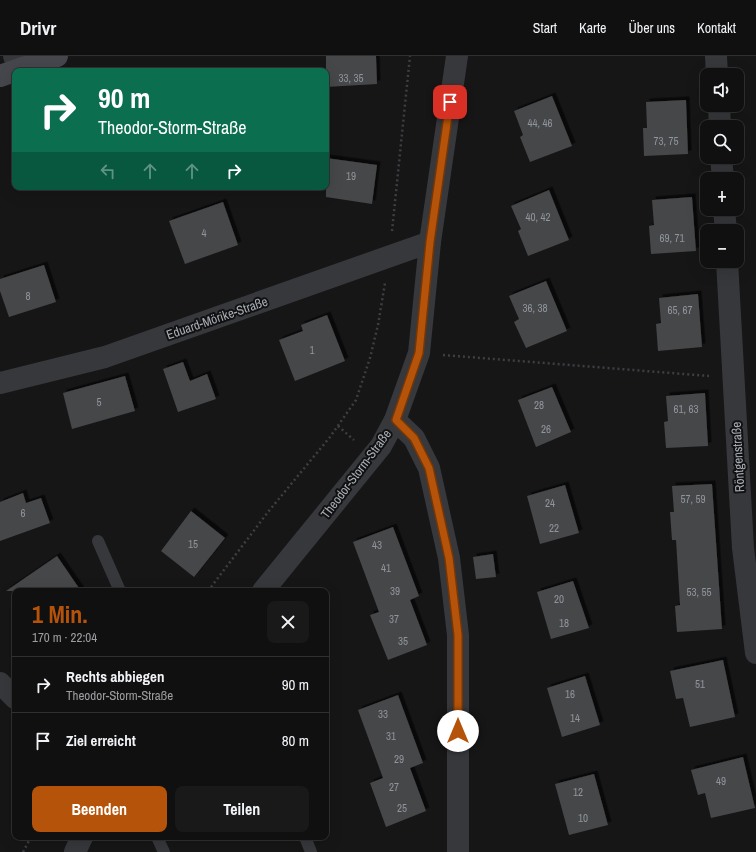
<!DOCTYPE html>
<html lang="de">
<head>
<meta charset="utf-8">
<style>
	:root { --surface:#101011; --page:#19191a; --text:#f1f3f6; --muted:#9c9d9f; --line:#303031; --accent:#b45309 }
	body { margin:0; font-family:"Archivo Narrow",sans-serif; background:var(--page); color:var(--text); height:100vh; display:flex; flex-direction:column; font-size:15px; white-space:nowrap }
	* { box-sizing:border-box; margin:0 }
	p { font-size:13px; color:var(--muted) }
	.icon { flex:none; width:22px; height:22px; fill:none; stroke:currentColor; stroke-width:2; stroke-linecap:round; stroke-linejoin:round }
	.map { position:relative; flex:1; overflow:hidden }
	.side { position:absolute; left:12px; top:532px; width:317px; height:252px; display:flex; flex-direction:column; background:var(--surface); border-radius:8px; box-shadow:0 4px 16px #0002,0 0 0 1px var(--line) }
	.side>* { flex:none }
	.top-card { position:absolute; left:12px; top:12px; width:317px; height:122px; border-radius:8px; box-shadow:0 4px 16px #0002,0 0 0 1px var(--line); background:#0b6e4f; color:#fff; overflow:hidden }
	.buttons { position:absolute; left:700px; top:12px; display:grid; gap:8px }
	.buttons a { display:grid; place-items:center; width:44px; height:44px; border-radius:8px; background:var(--surface); box-shadow:0 4px 16px #0002,0 0 0 1px var(--line); font-size:20px }
	.pin { position:absolute; display:grid; place-items:center; width:34px; height:34px; color:#fff; margin:-17px; border-radius:8px; box-shadow:0 2px 6px #0006 }
	.me { position:absolute; width:44px; margin:-22px; rotate:0deg; stroke-linejoin:round; filter:drop-shadow(0 0 3px #0008) }
	.turn { display:flex; align-items:center; gap:14px; height:84px; padding:0 20px; font-size:18px }
	.turn .icon { width:52px; height:52px; stroke-width:2.5 }
	.turn b { display:block; font-size:28px; line-height:34px }
	.lanes { display:flex; align-items:center; height:38px; padding:0 20px; background:#0003; justify-content:center; gap:20px; direction:ltr }
	.lanes .off { opacity:.35 }
	.round { display:grid; place-items:center; flex:none; width:42px; height:42px; border-radius:8px; background:var(--page) }
	.overview { display:flex; align-items:center; justify-content:space-between; height:68px; padding:0 20px }
	h1 { font-size:24px; font-weight:700; line-height:30px; color:var(--accent) }
	.button { display:flex; gap:8px; margin-top:auto; padding:8px 20px }
	.button a { flex:1; height:46px; border-radius:8px; background:var(--accent); color:#fff; font-size:16px; font-weight:700; line-height:46px; text-align:center }
	.button a+a { background:var(--page); color:var(--text) }
	ul { padding:0; list-style:none }
	li { display:flex; align-items:center; gap:12px; height:56px; padding:0 20px; border-top:1px solid var(--line) }
	li div { flex:1 }
	li b { display:block; font-size:15px }
	li em { font-style:normal }
	header { display:flex; align-items:center; gap:24px; box-sizing:border-box; height:56px; padding:0 20px; background:var(--surface); border-bottom:1px solid var(--line) }
	header strong { font-size:19px }
	nav { display:flex; gap:22px; margin-inline-start:auto; font-size:14px }
	.map>svg:first-child { display:block }
</style>
</head>
<body>
<header>
<strong>Drivr</strong>
<nav><a>Start</a><a>Karte</a><a>Über uns</a><a>Kontakt</a></nav>
</header>
<div class="map">
<svg width="756" height="796" viewBox="0 0 756 796">
	<defs>
		<filter id="shadow"><feDropShadow dx="3.5" dy="-3.5" stdDeviation="0" flood-color="#0009"/></filter>
	</defs>
	<rect width="100%" height="100%" fill="#161617"/>
	<g fill="#45464a" filter="url(#shadow)">
		<path d="M326,0H376L377,28L326,31Z"/>
		<path d="M552,40L572,90L530,106L520,81L523,79L514,55Z"/>
		<path d="M686,44L688,98L644,100L643,72H647L646,46Z"/>
		<path d="M326,102L377,109L372,148L326,141Z"/>
		<path d="M549,134L569,184L528,200L518,175L521,173L511,150Z"/>
		<path d="M692,141L696,195L651,198L649,170L654,169L652,144Z"/>
		<path d="M223,146L238,189L185,208L169,165Z"/>
		<path d="M44,209L56,246L9,261L0,235V223Z"/>
		<path d="M546,225L567,275L526,292L514,266L519,263L509,240Z"/>
		<path d="M698,238L702,291L658,295L656,268L661,267L659,242Z"/>
		<path d="M327,259L345,305L295,325L279,284L303,275L301,269Z"/>
		<path d="M183,306L190,325L207,318L216,343L178,356L163,313Z"/>
		<path d="M125,320L135,355L72,373L63,337Z"/>
		<path d="M552,331L571,376L536,391L518,344Z"/>
		<path d="M705,337L708,390L666,392L664,366L668,365L666,340Z"/>
		<path d="M712,428L722,573L677,576L675,550L680,549L676,484H672L670,456H674L672,430Z"/>
		<path d="M565,429L579,477L540,488L527,440Z"/>
		<path d="M23,437L26,447L41,442L50,467L0,485V446Z"/>
		<path d="M191,455L225,482L194,521L161,495Z"/>
		<path d="M393,471L419,540L410,544L427,589L388,604L370,559L379,556L353,486Z"/>
		<path d="M493,498L496,521L476,523L473,501Z"/>
		<path d="M57,500L81,535H6Z"/>
		<path d="M573,525L589,572L551,583L537,536Z"/>
		<path d="M723,604L735,661L690,671L683,642L676,643L670,615Z"/>
		<path d="M585,620L600,669L562,681L547,632Z"/>
		<path d="M398,639L423,707L410,712L426,755L386,771L370,727L383,722L358,654Z"/>
		<path d="M743,701L755,752L711,762L705,737L698,739L691,714Z"/>
		<path d="M594,718L608,769L569,779L555,728Z"/>
	</g>
	<g fill="none" stroke-linecap="round" stroke-linejoin="round">
		<g stroke="#3d3f43" stroke-width="2.5" stroke-dasharray="2 3" stroke-linecap="butt">
			<path d="M392,175L410,0"/>
			<path d="M443,299L709,320"/>
			<path d="M338,370L354,384"/>
			<path d="M208,535L268,456L330,381L356,344L370,302L378,269L385,227"/>
			<path d="M23,796L31,781"/>
		</g>
		<g stroke="#37383c" stroke-width="12">
			<path d="M98,485L120,535"/>
			<path d="M157,781L164,796"/>
			<path d="M305,781L311,796"/>
		</g>
		<g stroke="#37383c" stroke-width="22">
			<path d="M14,0L19,12"/>
			<path d="M716,0L717,19"/>
			<path d="M719,49L720,71"/>
			<path d="M721,101L723,123"/>
			<path d="M724,153L726,175"/>
			<path d="M727,205L743,492L756,597"/>
			<path d="M0,327L105,301L430,186"/>
			<path d="M395,364L414,382L429,412L449,502L458,579V796"/>
			<path d="M263,535L381,390L395,364L419,297L430,186L457,0"/>
			<path d="M0,627L15,642"/>
			<path d="M75,796L82,781"/>
		</g>
		<path stroke="#45474c" stroke-width="22" d="M0,20L57,0"/>
	</g>
	<g fill="none" stroke-linecap="round" stroke-linejoin="round">
		<defs>
			<path id="route" d="M450,46L430,186L419,297L396,364L414,382L429,412L449,502L458,579V675"/>
		</defs>
		<use href="#route" stroke="#753606" stroke-width="10"/>
		<use href="#route" stroke="#b45309" stroke-width="7"/>
	</g>
	<g text-anchor="middle" dominant-baseline="central" stroke-width="4" stroke-linejoin="round" paint-order="stroke">
		<g font-size="11" fill="#90949b">
			<text x="351" y="22">33, 35</text>
			<text x="540" y="67">44, 46</text>
			<text x="666" y="85">73, 75</text>
			<text x="351" y="120">19</text>
			<text x="538" y="161">40, 42</text>
			<text x="204" y="177">4</text>
			<text x="672" y="182">69, 71</text>
			<text x="28" y="240">8</text>
			<text x="535" y="252">36, 38</text>
			<text x="680" y="254">65, 67</text>
			<text x="312" y="294">1</text>
			<text x="99" y="346">5</text>
			<text x="539" y="349">28</text>
			<text x="686" y="353">61, 63</text>
			<text x="546" y="373">26</text>
			<text x="693" y="443">57, 59</text>
			<text x="550" y="447">24</text>
			<text x="23" y="457">6</text>
			<text x="554" y="472">22</text>
			<text x="193" y="488">15</text>
			<text x="377" y="489">43</text>
			<text x="386" y="512">41</text>
			<text x="395" y="535">39</text>
			<text x="699" y="536">53, 55</text>
			<text x="559" y="543">20</text>
			<text x="394" y="563">37</text>
			<text x="564" y="567">18</text>
			<text x="403" y="585">35</text>
			<text x="700" y="628">51</text>
			<text x="570" y="638">16</text>
			<text x="383" y="658">33</text>
			<text x="575" y="662">14</text>
			<text x="391" y="680">31</text>
			<text x="399" y="703">29</text>
			<text x="721" y="725">49</text>
			<text x="394" y="731">27</text>
			<text x="578" y="736">12</text>
			<text x="402" y="752">25</text>
			<text x="583" y="762">10</text>
		</g>
		<g font-size="13" fill="#a9aeb6" stroke="#111112">
			<text transform="translate(217 262) rotate(-19)">Eduard-Mörike-Straße</text>
			<text transform="translate(738 401) rotate(-93)">Röntgenstraße</text>
			<text transform="translate(356 418) rotate(-53)">Theodor-Storm-Straße</text>
		</g>
	</g>
</svg>
<div class="buttons">
<a><svg class="icon" aria-label="sound" viewBox="0 0 24 24"><path d="M4 9h4l5-4v14l-5-4H4zM17 9q2 3 0 6"/></svg></a>
<a><svg class="icon" aria-label="search" viewBox="0 0 24 24"><circle cx="10" cy="10" r="6"/><path d="M15 15l6 6"/></svg></a>
<a>+</a>
<a>−</a>
</div>
<div class="pin" style="left:450px;top:46px;background:#d93025"><svg class="icon" aria-label="arrive" viewBox="0 0 24 24"><path d="M6 21V4h12l-3 4 3 4H6"/></svg></div>
<svg class="me" style="left:458px;top:675px" viewBox="-20 -20 40 40"><circle r="19" fill="#fff"/><path d="M0-13L10 11 0 6-10 11z" fill="#b45309"/></svg>
<div class="top-card">
<div class="turn"><svg class="icon" aria-label="right" viewBox="0 0 24 24"><path d="M7 20v-9h11M14 6l5 5-5 5"/></svg><div><b>90 m</b>Theodor-Storm-Straße</div></div>
<div class="lanes"><svg class="icon off" aria-label="left" viewBox="0 0 24 24"><path d="M17 20v-9H6M10 6l-5 5 5 5"/></svg><svg class="icon off" aria-label="ahead" viewBox="0 0 24 24"><path d="M12 20V5M6 11l6-6 6 6"/></svg><svg class="icon off" aria-label="ahead" viewBox="0 0 24 24"><path d="M12 20V5M6 11l6-6 6 6"/></svg><svg class="icon" aria-label="right" viewBox="0 0 24 24"><path d="M7 20v-9h11M14 6l5 5-5 5"/></svg></div>
</div>
<section class="side">
<div class="overview"><div><h1>1 Min.</h1><p>170 m · 22:04</p></div><a class="round"><svg class="icon" aria-label="close" viewBox="0 0 24 24"><path d="M6 6l12 12M18 6L6 18"/></svg></a></div>
<ul>
<li><svg class="icon" aria-label="right" viewBox="0 0 24 24"><path d="M7 20v-9h11M14 6l5 5-5 5"/></svg><div><b>Rechts abbiegen</b><p>Theodor-Storm-Straße</p></div><em>90 m</em></li>
<li><svg class="icon" aria-label="arrive" viewBox="0 0 24 24"><path d="M6 21V4h12l-3 4 3 4H6"/></svg><div><b>Ziel erreicht</b></div><em>80 m</em></li>
</ul>
<div class="button"><a>Beenden</a><a>Teilen</a></div>
</section>
</div>
</body>
</html>
